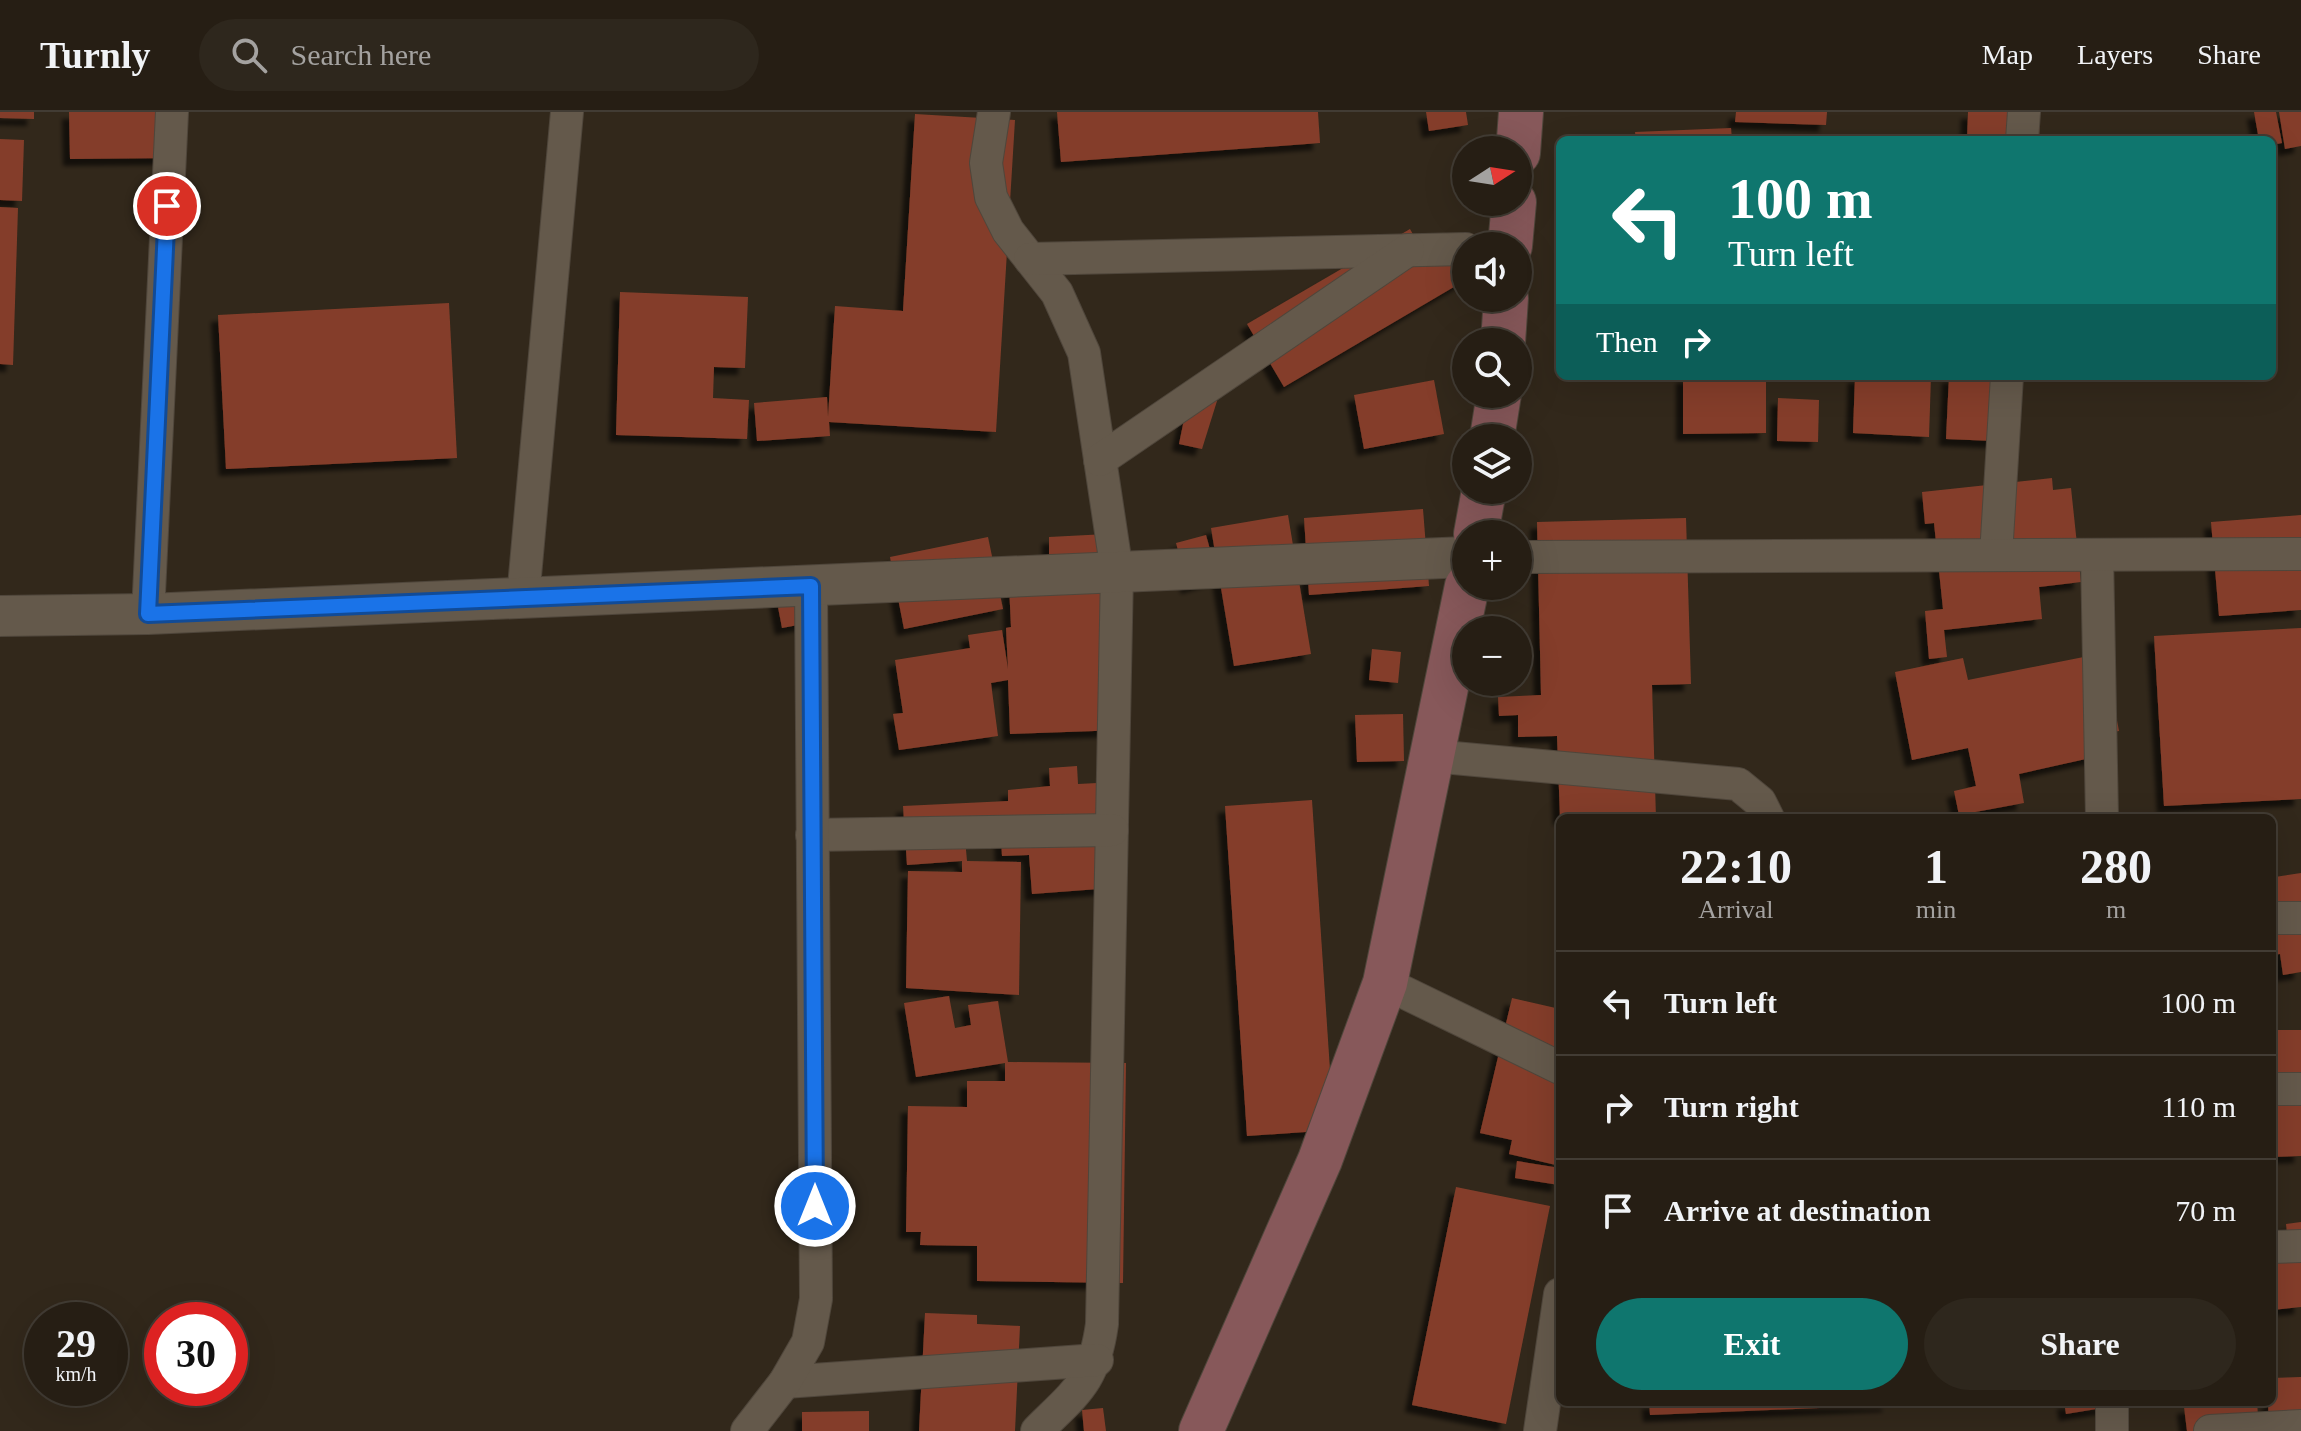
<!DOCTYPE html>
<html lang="en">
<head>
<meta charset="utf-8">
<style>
	:root { --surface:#261e14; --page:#2e271d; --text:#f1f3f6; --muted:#a4a2a0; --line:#423c34; --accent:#0f766e }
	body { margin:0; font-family:"Times New Roman",serif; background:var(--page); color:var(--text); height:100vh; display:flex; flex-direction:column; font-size:30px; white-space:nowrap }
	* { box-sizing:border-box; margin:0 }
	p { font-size:26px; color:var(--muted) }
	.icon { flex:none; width:44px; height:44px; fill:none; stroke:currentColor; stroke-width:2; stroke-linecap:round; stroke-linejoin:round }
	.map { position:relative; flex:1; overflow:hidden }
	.panel { position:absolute; left:1556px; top:702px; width:720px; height:592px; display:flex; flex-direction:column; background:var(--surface); border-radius:12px; box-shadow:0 8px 32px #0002,0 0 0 2px var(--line) }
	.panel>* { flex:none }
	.banner { position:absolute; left:1556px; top:24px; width:720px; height:244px; border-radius:12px; box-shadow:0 8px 32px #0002,0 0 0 2px var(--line); background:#0f766e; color:#fff; overflow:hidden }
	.needle { width:52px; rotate:78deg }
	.buttons { position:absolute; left:1452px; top:24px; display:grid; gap:16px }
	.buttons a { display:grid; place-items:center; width:80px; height:80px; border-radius:50%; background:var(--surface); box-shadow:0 8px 32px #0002,0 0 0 2px var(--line); font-size:40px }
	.speed { position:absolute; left:24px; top:1190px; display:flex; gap:16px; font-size:40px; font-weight:700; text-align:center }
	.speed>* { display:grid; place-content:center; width:104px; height:104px; border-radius:50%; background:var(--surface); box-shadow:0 8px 32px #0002,0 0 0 2px var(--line); line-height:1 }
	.speed small { font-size:20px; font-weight:400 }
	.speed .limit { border:12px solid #d22; background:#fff; color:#111 }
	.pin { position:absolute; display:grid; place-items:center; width:68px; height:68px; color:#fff; margin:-34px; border:4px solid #fff; border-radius:50%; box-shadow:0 2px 8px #0007 }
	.me { position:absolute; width:88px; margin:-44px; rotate:0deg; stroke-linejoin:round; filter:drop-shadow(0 0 6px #0008) }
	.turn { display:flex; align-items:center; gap:28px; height:168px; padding:0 40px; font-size:36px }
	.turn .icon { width:104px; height:104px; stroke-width:2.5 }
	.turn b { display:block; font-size:56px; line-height:68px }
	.then { display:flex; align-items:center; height:76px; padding:0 40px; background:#0003; gap:16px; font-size:30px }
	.eta { display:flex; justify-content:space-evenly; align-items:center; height:136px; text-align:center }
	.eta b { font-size:48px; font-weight:600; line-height:56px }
	.primary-button { display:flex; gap:16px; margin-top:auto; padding:16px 40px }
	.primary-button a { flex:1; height:92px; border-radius:48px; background:var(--accent); color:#fff; font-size:32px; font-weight:600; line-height:92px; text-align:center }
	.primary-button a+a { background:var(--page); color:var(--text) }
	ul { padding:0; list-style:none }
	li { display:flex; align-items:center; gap:24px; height:104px; padding:0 40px; border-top:2px solid var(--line) }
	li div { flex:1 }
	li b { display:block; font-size:30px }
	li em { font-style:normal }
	header { display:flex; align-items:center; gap:48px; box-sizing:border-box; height:112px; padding:0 40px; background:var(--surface); border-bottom:2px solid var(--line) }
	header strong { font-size:38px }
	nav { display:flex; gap:44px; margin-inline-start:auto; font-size:28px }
	.search { width:560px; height:72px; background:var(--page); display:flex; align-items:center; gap:20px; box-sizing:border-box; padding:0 28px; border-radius:44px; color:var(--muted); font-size:30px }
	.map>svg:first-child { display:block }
</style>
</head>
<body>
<header>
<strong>Turnly</strong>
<div class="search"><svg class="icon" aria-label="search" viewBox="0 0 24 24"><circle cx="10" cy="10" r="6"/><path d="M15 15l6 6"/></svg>Search here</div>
<nav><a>Map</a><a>Layers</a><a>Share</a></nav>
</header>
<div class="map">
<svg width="2301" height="1319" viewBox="0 0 2301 1319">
	<defs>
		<filter id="shadow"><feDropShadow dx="-7" dy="7" stdDeviation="2" flood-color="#0009"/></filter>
	</defs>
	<rect width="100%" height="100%" fill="#32281b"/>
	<g fill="#843e2a" filter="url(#shadow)">
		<path d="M0,0H34V7L0,6Z"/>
		<path d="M69,0H177V46L70,47Z"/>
		<path d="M1057,0H1318L1320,31L1061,50Z"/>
		<path d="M1426,0H1466L1468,13L1429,19Z"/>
		<path d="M1736,0H1827L1826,13L1735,10Z"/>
		<path d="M1968,0H2040L2039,28H1967Z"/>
		<path d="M2254,0H2276L2282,31L2272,33V28H2259Z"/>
		<path d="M2279,0H2301V34L2285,37Z"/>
		<path d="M915,2L1015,8L996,320L829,310L830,324L757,329L754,291L827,285L828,305L835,194L903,199Z"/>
		<path d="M1731,16L1732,28H1636L1635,20Z"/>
		<path d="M0,27L24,28L22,89L0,88Z"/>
		<path d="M0,95L18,96L13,253L0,252Z"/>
		<path d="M1410,117L1420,135L1438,124L1464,169L1284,275L1247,212Z"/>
		<path d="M620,180L748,185L745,256L714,255L713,286L749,288L747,327L616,323Z"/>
		<path d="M449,191L457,346L226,357L218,203Z"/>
		<path d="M1683,264H1766V321L1683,322Z"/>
		<path d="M1855,264H1931L1929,325L1853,321Z"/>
		<path d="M1949,264H2021L2018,330L1946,327Z"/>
		<path d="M1434,268L1444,322L1364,337L1354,283Z"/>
		<path d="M1189,283L1217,289L1202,337L1179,332Z"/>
		<path d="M1778,286L1819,288L1818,330L1777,329Z"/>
		<path d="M2052,366L2053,378L2071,376L2081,470L2039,475L2042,507L1944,518L1947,545L1929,547L1925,499L1943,497L1934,411L1925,412L1922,380Z"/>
		<path d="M1423,397L1429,474L1309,483L1304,406Z"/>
		<path d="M1288,403L1311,542L1234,554L1211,416Z"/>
		<path d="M2301,403V498L2219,504L2211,410Z"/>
		<path d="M1686,406L1691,572L1652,573L1656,706H1560L1557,624L1518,625V603L1499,604L1498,585L1541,583L1537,410Z"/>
		<path d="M1107,422L1123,618L1010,622L1008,568L991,571L998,624L899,638L893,602L903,601L895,548L970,536L968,523L1002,518L1008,557L1006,516L1011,515L1008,451L1049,450V425Z"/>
		<path d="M1206,423L1218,466L1188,475L1176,431Z"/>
		<path d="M988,425L1003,497L904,517L890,445Z"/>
		<path d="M774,474L819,509L782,516Z"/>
		<path d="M2301,516V687L2164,694L2154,524Z"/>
		<path d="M1372,537L1401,540L1398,571L1369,568Z"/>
		<path d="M2104,541L2119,619L2105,621L2108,642L2019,662L2024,691L1959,703L1954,679L1976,674L1968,636L1912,648L1895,560L1963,546L1968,568Z"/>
		<path d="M1403,602L1404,649L1357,650L1355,603Z"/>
		<path d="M1077,654L1078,672L1117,670L1125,775L1032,782L1029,743L1002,744L1001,725L965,727L967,749L1021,750L1019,883L906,876L908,759L962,760V749L907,753L903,694L1008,689V678L1050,674L1049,656Z"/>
		<path d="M1312,688L1334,1018L1247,1024L1225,694Z"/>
		<path d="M2272,758L2275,765L2301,761V860L2283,863L2280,842L2272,843Z"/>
		<path d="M949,884L955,916L971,913L968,893L998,889L1008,950L1126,951L1123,1171L977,1169V1134L920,1133L921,1120H906L908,994L967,995V969H1005V951L916,965L904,891Z"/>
		<path d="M1512,886L1560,897V1054L1509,1042L1512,1028L1480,1021Z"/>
		<path d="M2272,918H2301V1044L2272,1045Z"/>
		<path d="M1517,1049L1560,1056L1559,1073L1515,1066Z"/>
		<path d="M1456,1075L1550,1094L1506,1312L1412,1293Z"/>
		<path d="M2301,1110V1195L2272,1198V1149L2290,1148L2286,1112Z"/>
		<path d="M925,1201L977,1203V1212L1020,1214L1015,1319H919Z"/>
		<path d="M2301,1265V1319H2269L2268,1290H2272V1266Z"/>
		<path d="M1649,1290H1889V1293L1650,1303Z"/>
		<path d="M2064,1290H2114L2115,1294L2066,1302Z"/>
		<path d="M2226,1290H2257L2258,1304L2216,1319H2187L2184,1295Z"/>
		<path d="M1103,1296L1106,1319H1084L1082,1298Z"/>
		<path d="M869,1299V1319H802V1300Z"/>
	</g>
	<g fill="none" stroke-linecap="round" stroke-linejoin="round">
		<defs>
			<g id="minor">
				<path d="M994,0L986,51L991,85L1008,119L1057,181L1084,241L1117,460L1102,1212C1094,1270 1077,1279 1037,1319"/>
				<path d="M2022,28L2024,0"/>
				<path d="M1030,147L1466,137"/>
				<path d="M1100,348L1408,138"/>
				<path d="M1996,443L2007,264"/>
				<path d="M2097,443L2102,706"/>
				<path d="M1518,445L2301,442"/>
				<path d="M523,486L567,0"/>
				<path d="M148,502L172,0"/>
				<path d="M1432,644L1738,672L1760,690L1768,706"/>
				<path d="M812,723L1112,718"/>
				<path d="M2272,806H2301"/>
				<path d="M1385,871L1560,956"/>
				<path d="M2272,977H2301"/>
				<path d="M2272,1135L2301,1134"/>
				<path d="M785,1270L1097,1248"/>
				<path d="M2112,1290V1319"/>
				<path d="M747,1319L785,1270L808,1230L816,1187L811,474"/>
				<path d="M1540,1319L1560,1182"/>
				<path d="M2210,1319L2301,1314"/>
			</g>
			<path id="tertiary" d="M0,504L148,502L1466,445"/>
			<g id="secondary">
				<path d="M1518,41L1521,0"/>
				<path d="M1510,134L1514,90"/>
				<path d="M1503,230L1506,186"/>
				<path d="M1492,326L1499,282"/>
				<path d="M1476,422L1484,378"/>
				<path d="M1201,1319L1320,1048L1385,871L1467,474"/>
			</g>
		</defs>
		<use href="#minor" stroke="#4f463b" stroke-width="34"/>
		<use href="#tertiary" stroke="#4f463b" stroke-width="42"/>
		<use href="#secondary" stroke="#4f463b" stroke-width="46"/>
		<use href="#minor" stroke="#64594b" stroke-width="32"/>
		<use href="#tertiary" stroke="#64594b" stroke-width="40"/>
		<use href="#secondary" stroke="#87585a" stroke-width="44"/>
	</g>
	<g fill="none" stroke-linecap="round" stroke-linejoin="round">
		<defs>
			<path id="route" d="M167,94L148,502L811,474L815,1094"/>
		</defs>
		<use href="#route" stroke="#114b97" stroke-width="20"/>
		<use href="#route" stroke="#1a73e8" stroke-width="14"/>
	</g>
</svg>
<div class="buttons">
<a><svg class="needle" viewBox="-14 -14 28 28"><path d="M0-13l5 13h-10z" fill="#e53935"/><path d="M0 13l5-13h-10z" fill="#a4a2a0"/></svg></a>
<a><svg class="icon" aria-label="sound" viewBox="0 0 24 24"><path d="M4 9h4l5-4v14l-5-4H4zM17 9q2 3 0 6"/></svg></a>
<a><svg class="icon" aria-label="search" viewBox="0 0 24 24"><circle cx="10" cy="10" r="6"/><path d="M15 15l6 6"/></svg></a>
<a><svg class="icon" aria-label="layers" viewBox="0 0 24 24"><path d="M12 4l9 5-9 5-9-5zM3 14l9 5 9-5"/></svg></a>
<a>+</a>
<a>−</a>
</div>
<div class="speed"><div>29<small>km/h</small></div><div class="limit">30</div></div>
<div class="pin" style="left:167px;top:94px;background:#d93025"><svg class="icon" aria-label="arrive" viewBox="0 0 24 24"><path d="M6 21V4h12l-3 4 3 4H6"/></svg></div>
<svg class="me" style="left:815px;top:1094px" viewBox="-20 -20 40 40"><circle r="17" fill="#1a73e8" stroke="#fff" stroke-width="3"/><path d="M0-11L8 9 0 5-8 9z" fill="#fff"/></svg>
<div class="banner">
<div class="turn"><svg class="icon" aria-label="left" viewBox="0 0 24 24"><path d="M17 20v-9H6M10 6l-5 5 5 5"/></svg><div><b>100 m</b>Turn left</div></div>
<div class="then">Then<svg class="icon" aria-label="right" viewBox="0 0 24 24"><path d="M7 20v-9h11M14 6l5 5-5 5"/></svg></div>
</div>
<section class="panel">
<div class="eta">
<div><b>22:10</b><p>Arrival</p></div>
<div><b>1</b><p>min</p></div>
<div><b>280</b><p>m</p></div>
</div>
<ul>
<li><svg class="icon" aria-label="left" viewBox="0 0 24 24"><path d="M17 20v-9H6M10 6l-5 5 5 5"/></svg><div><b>Turn left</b></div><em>100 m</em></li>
<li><svg class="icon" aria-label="right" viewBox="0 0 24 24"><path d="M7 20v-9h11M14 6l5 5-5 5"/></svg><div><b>Turn right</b></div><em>110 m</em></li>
<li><svg class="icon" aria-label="arrive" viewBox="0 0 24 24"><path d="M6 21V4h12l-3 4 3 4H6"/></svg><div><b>Arrive at destination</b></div><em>70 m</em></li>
</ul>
<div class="primary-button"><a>Exit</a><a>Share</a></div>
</section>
</div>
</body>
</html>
